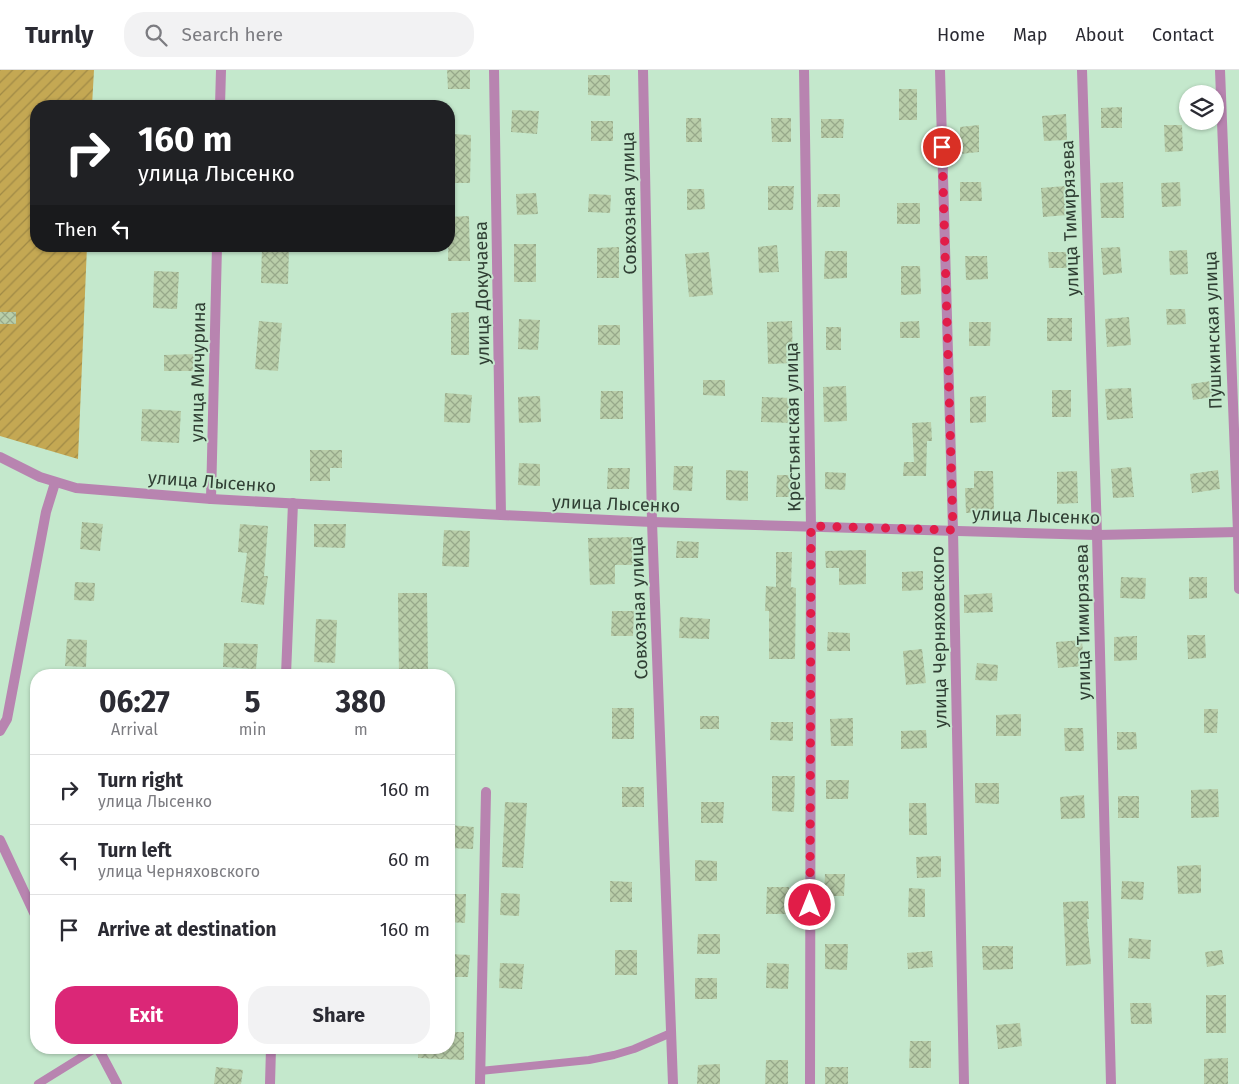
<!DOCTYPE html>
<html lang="en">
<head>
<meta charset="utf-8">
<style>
	:root { --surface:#fff; --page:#f2f2f3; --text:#2b2b33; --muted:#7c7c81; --line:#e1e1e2; --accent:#db2777 }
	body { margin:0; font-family:"Fira Sans",sans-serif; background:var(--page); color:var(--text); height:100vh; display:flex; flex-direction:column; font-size:19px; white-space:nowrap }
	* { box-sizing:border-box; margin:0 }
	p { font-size:16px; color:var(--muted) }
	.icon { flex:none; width:28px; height:28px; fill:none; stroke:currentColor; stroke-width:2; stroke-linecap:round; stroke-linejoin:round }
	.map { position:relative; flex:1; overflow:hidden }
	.sheet { position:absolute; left:30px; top:599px; width:425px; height:385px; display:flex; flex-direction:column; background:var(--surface); border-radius:20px; box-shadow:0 1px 4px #0004 }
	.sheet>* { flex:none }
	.top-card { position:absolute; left:30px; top:30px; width:425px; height:152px; border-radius:20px; box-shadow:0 1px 4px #0004; background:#202124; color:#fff; overflow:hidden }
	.buttons { position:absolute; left:1179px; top:15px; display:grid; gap:10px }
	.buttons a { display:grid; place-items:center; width:45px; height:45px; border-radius:50%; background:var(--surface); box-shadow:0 1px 4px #0004; font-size:25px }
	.pin { position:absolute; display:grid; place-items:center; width:42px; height:42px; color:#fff; margin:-21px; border:2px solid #fff; border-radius:50%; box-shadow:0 1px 5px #0007 }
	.me { position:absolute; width:55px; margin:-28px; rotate:0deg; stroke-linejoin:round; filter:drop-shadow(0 0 4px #0008) }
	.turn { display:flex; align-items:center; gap:18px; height:105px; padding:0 25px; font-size:22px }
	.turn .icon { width:65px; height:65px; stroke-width:2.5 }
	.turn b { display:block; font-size:35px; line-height:42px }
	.then { display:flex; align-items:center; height:48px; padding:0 25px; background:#0003; gap:10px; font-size:19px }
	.eta { display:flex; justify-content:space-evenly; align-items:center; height:85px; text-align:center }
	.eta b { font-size:30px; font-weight:700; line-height:35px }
	.cta { display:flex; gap:10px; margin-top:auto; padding:10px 25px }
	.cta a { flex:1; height:58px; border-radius:20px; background:var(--accent); color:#fff; font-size:20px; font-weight:700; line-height:58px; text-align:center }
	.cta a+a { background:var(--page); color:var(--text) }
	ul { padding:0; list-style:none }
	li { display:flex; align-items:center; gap:15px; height:70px; padding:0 25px; border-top:1px solid var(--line) }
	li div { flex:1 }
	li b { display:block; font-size:19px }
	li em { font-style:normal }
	header { display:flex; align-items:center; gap:30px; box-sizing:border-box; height:70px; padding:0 25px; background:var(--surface); border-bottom:1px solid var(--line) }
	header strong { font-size:24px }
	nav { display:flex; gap:28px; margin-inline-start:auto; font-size:18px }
	.search { width:350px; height:45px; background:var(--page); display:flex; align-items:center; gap:12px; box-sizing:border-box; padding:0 18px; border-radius:20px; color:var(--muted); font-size:19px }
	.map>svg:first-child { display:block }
</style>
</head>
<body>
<header>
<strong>Turnly</strong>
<div class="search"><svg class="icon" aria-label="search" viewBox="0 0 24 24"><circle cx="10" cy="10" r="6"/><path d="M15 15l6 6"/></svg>Search here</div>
<nav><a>Home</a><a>Map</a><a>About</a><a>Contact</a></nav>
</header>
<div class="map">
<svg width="1239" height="1014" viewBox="0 0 1239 1014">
	<defs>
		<pattern id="garden-furrows" width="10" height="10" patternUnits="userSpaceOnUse" patternTransform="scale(1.25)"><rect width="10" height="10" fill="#c4a853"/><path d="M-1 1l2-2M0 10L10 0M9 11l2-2" fill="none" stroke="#a08a46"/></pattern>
		<pattern id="building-cross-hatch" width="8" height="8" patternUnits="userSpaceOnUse" patternTransform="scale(1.25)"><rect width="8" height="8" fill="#b9cea9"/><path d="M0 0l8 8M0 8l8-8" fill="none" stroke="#97a98a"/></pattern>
	</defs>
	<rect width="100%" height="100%" fill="#c4e8cc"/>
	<path fill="url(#garden-furrows)" d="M0,0H94L92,36H36V176H87L78,389L0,366Z"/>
	<g fill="url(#building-cross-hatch)">
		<path d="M447,0H470V19H448Z"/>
		<path d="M588,5H610V26L588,25Z"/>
		<rect x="899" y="19" width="18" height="31"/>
		<path d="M1122,37V58H1101V38Z"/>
		<path d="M512,40L539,41L537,64L511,62Z"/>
		<path d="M1066,44L1067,70L1044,71L1042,46Z"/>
		<path d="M686,48H701L702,72H686Z"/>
		<path d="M771,48H791V72H772Z"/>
		<path d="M821,49H844L843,68H821Z"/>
		<rect x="591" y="51" width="22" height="20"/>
		<path d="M979,55V82L960,84V57Z"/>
		<path d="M1164,55H1182L1183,81L1165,82Z"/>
		<path d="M451,64L471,65L470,113H450Z"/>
		<path d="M960,112H981L982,131H960Z"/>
		<path d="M1123,112L1124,148H1101L1100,113Z"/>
		<path d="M1180,112L1181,136L1162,137L1161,113Z"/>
		<path d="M768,116H794L793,140H768Z"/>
		<path d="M1065,116L1067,145L1043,147L1041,118Z"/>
		<path d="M687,119H704L705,139L687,140Z"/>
		<path d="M536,123L538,144L517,145L516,124Z"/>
		<path d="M589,124L611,125L610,143L588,142Z"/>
		<path d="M818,124H840V137H817Z"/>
		<rect x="897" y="133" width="23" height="21"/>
		<path d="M469,146L470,191H448L449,147Z"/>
		<rect x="514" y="174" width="22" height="38"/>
		<path d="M777,175L779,202L759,203L758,177Z"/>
		<path d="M262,176H289L288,214L261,213Z"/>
		<path d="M619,177V208H597V178Z"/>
		<path d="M1120,177L1122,203L1103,205L1101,178Z"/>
		<path d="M1187,180L1188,204L1170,205L1169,181Z"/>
		<path d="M825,181H847V208L824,209Z"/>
		<path d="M709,182L713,225L689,227L685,184Z"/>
		<path d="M1048,182H1067V198H1049Z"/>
		<path d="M965,186H987L988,209L966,210Z"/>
		<path d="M901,196H920L921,224L901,225Z"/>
		<path d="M154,201L179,202L177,239L153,238Z"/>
		<path d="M1166,239H1185L1186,254L1167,255Z"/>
		<rect x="0" y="242" width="16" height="12"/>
		<path d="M469,242V285H451V243Z"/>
		<path d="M1129,247L1131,275L1107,277L1105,249Z"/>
		<rect x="1047" y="248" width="25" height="23"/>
		<path d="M519,249L540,250L538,280L518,279Z"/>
		<path d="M259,251L282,253L278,301L255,299Z"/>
		<path d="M792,251L793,293L768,294L767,252Z"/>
		<path d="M919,251L920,268H900V252Z"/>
		<path d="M969,252H991L990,276H969Z"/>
		<rect x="598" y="255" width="22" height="20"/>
		<rect x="826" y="257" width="15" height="23"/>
		<path d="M195,284V301H164V285Z"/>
		<path d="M703,310H725V326L703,325Z"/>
		<path d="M1211,311L1213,327L1193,330L1191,314Z"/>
		<path d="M846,316L847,351L824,352L823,317Z"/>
		<path d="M1131,318L1133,348L1107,350L1105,319Z"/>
		<rect x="1052" y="320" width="19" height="27"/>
		<path d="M601,321H623V349H600Z"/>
		<path d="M445,323L472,325L470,353L444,352Z"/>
		<path d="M540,326L541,352L519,353L518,327Z"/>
		<path d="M986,326V352L970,353V327Z"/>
		<path d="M762,327L792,328L791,353L761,352Z"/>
		<path d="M142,339L181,341L179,373L141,371Z"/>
		<path d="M931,352L932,371H927L926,406H903L904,392H914L912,353Z"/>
		<path d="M310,380H342V398H330V411H310Z"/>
		<path d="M519,393L540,394V416L518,415Z"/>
		<path d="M674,396H693L692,421L673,420Z"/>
		<path d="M1131,397L1134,427L1113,428L1111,399Z"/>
		<path d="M608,398H630L629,419H607Z"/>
		<path d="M726,400L748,401V431L726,430Z"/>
		<path d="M1218,400L1220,419L1192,423L1190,404Z"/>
		<path d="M974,401H993L994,442L966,443L965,418H974Z"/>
		<path d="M1077,401L1078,433L1057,434V402Z"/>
		<path d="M825,402L846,403L845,420L825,419Z"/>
		<path d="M777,405H794V427H776Z"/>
		<path d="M82,452L103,454L100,481L80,479Z"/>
		<path d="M240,454L268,456L264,506H268L264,535L241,532L247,483L238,482Z"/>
		<path d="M314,454H346L345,478L314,477Z"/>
		<path d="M444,460L470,461L469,497L442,496Z"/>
		<path d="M637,467L638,495H615V514L590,515L588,468Z"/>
		<path d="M677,471L699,472L698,488H676Z"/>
		<path d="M866,480V514L839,515V498H826L825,481Z"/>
		<path d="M776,482H792L791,517L796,518L795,589H769V541H765L766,516L776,517Z"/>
		<path d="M923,501V520L902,521V502Z"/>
		<path d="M1121,507L1146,508L1145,529L1120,528Z"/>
		<path d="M1189,507H1207V528L1189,529Z"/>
		<path d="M75,512L95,513L94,531L74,530Z"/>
		<path d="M398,523H427L428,605H399Z"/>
		<path d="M992,523L993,542L964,543V525Z"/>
		<path d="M612,541H634L633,566H611Z"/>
		<path d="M680,547L710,549L709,569L679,568Z"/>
		<path d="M316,549L337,550L335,593L314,592Z"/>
		<path d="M828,562L850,563V581H827Z"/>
		<path d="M1187,565H1205L1206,588L1188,589Z"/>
		<path d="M1137,566V590L1114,591V567Z"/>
		<path d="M67,569L87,570L86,597L65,596Z"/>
		<path d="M1082,570L1084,596L1058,598L1056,572Z"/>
		<path d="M224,573L258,574L256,599L223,597Z"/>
		<path d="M922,579L926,613L906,615L903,581Z"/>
		<path d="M977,593L998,595L997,611L975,610Z"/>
		<rect x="612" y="638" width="22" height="31"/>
		<path d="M1204,639H1218L1217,663H1204Z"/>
		<path d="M1021,644V666H996V645Z"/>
		<rect x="700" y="646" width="19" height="13"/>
		<path d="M853,648V676H831L830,649Z"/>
		<path d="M771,652H793V671L770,670Z"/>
		<path d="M1064,658H1083L1084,681H1065Z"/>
		<path d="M926,660L927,678L901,679V661Z"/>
		<path d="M1117,662H1136L1137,679L1117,680Z"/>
		<path d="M772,706H795L794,742L772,741Z"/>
		<path d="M826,710H849L848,729H826Z"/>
		<path d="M975,713H999V734L975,733Z"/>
		<rect x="622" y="717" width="22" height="20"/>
		<path d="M1218,719L1219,747L1191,748V720Z"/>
		<path d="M1084,725L1085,748L1061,749L1060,727Z"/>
		<rect x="1118" y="726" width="21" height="22"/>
		<path d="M505,732L527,733L523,798L502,797Z"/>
		<path d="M701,732H724L723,753H701Z"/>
		<path d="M909,733H926L927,765H909Z"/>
		<path d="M449,755L474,757L473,779L449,778Z"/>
		<path d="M941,786V807L917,808L916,787Z"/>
		<path d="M695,790L717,791V811H695Z"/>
		<path d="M1201,795V823L1178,824L1177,796Z"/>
		<path d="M825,804H845L844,826H824Z"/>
		<path d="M610,811L632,812V832H610Z"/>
		<path d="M1122,811L1144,812L1143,830L1121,829Z"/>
		<path d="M767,817H789V844H766Z"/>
		<path d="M909,818L925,819V847H908Z"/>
		<path d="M501,823L520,824L519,846L500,845Z"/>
		<path d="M449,824H466L465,853L449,852Z"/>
		<path d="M1088,831L1089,849H1087L1091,894L1066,896L1063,832Z"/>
		<path d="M698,864H720V884H697Z"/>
		<path d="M1129,868L1151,870L1150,889L1128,888Z"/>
		<path d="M825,874H848L847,900L825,899Z"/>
		<path d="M982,876H1013V899L983,900Z"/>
		<rect x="615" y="880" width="22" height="25"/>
		<path d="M1222,880L1224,894L1207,897L1205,882Z"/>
		<path d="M932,881L933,897L908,899L907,883Z"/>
		<path d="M449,884L470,885L468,907H449Z"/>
		<path d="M500,893L524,894L522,919L499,918Z"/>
		<path d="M767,893L789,894L788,919L766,918Z"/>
		<rect x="695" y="908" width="22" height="21"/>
		<rect x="1206" y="925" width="20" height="38"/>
		<path d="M1130,933H1151L1152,954H1131Z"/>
		<path d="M1020,953L1022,976L998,979L996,955Z"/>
		<path d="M449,962H464V990L418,988V978H449Z"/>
		<path d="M910,971H931V998H909Z"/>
		<path d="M1228,988V1014H1204V989Z"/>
		<path d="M766,990H788V1014H765Z"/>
		<path d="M720,994V1014H697L698,995Z"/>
		<path d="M216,997L243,1000L241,1014H214Z"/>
		<rect x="825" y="997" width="23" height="17"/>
	</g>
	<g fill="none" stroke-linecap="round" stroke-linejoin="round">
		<g stroke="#b884b0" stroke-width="8">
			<path d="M480,1001L589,990L614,985L634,979L671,963"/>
			<path d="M38,1014L96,978"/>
		</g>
		<g stroke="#b884b0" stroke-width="10">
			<path d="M494,0L501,445"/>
			<path d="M643,0L652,452L673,1014"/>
			<path d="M804,0L811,456L810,1014"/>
			<path d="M940,0L953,460L964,1014"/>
			<path d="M1082,0L1097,465L1111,1014"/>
			<path d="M1220,0L1238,462L1239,519"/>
			<path d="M220,36L221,0"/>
			<path d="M0,387L40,407L76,418L211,429L501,445L652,452L1097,465L1239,462"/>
			<path d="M211,429L217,176"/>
			<path d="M286,605L293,433"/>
			<path d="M0,661L7,649L46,442L55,413"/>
			<path d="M0,770L36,847"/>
			<path d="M98,978L117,1014"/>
			<path d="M270,1014L271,978"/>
			<path d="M480,1014L486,722"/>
		</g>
	</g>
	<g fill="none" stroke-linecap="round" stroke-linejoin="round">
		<path stroke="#e11d48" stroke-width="9" stroke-dasharray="0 16.2" d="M810,835L811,456L953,460L942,77"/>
	</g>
	<g text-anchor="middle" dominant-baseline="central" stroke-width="4" stroke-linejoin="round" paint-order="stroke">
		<g font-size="18" fill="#303f34" stroke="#c4e8cc">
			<text transform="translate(629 133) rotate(-91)">Совхозная улица</text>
			<text transform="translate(1070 148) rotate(-92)">улица Тимирязева</text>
			<text transform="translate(482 223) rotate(-91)">улица Докучаева</text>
			<text transform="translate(1213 260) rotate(-92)">Пушкинская улица</text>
			<text transform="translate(198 302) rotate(-89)">улица Мичурина</text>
			<text transform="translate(793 357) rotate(-91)">Крестьянская улица</text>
			<text transform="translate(212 412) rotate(4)">улица Лысенко</text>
			<text transform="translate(616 434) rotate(2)">улица Лысенко</text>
			<text transform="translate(1036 446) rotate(2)">улица Лысенко</text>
			<text transform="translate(639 538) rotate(-92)">Совхозная улица</text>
			<text transform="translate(1083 552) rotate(-91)">улица Тимирязева</text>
			<text transform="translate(939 567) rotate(-91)">улица Черняховского</text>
		</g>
	</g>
</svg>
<div class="buttons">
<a><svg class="icon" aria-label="layers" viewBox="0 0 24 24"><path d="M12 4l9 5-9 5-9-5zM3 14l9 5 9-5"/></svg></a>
</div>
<div class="pin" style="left:942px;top:77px;background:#d93025"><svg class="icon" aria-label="arrive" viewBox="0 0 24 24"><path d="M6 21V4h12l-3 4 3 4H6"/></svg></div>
<svg class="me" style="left:810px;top:835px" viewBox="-20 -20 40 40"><circle r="17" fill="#e11d48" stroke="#fff" stroke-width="3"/><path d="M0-11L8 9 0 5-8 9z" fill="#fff"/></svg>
<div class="top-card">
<div class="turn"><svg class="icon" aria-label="right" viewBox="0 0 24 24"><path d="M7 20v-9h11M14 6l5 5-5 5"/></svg><div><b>160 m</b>улица Лысенко</div></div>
<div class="then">Then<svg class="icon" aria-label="left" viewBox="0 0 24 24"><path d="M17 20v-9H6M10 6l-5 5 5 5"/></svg></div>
</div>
<section class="sheet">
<div class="eta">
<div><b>06:27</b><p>Arrival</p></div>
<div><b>5</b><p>min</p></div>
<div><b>380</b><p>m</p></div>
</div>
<ul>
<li><svg class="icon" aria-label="right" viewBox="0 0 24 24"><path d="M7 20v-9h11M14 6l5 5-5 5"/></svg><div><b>Turn right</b><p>улица Лысенко</p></div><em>160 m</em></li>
<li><svg class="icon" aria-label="left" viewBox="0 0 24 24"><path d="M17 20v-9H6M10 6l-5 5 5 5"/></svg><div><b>Turn left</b><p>улица Черняховского</p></div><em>60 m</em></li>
<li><svg class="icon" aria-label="arrive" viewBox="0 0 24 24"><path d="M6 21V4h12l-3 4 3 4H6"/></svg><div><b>Arrive at destination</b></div><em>160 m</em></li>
</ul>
<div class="cta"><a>Exit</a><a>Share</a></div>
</section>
</div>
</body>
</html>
